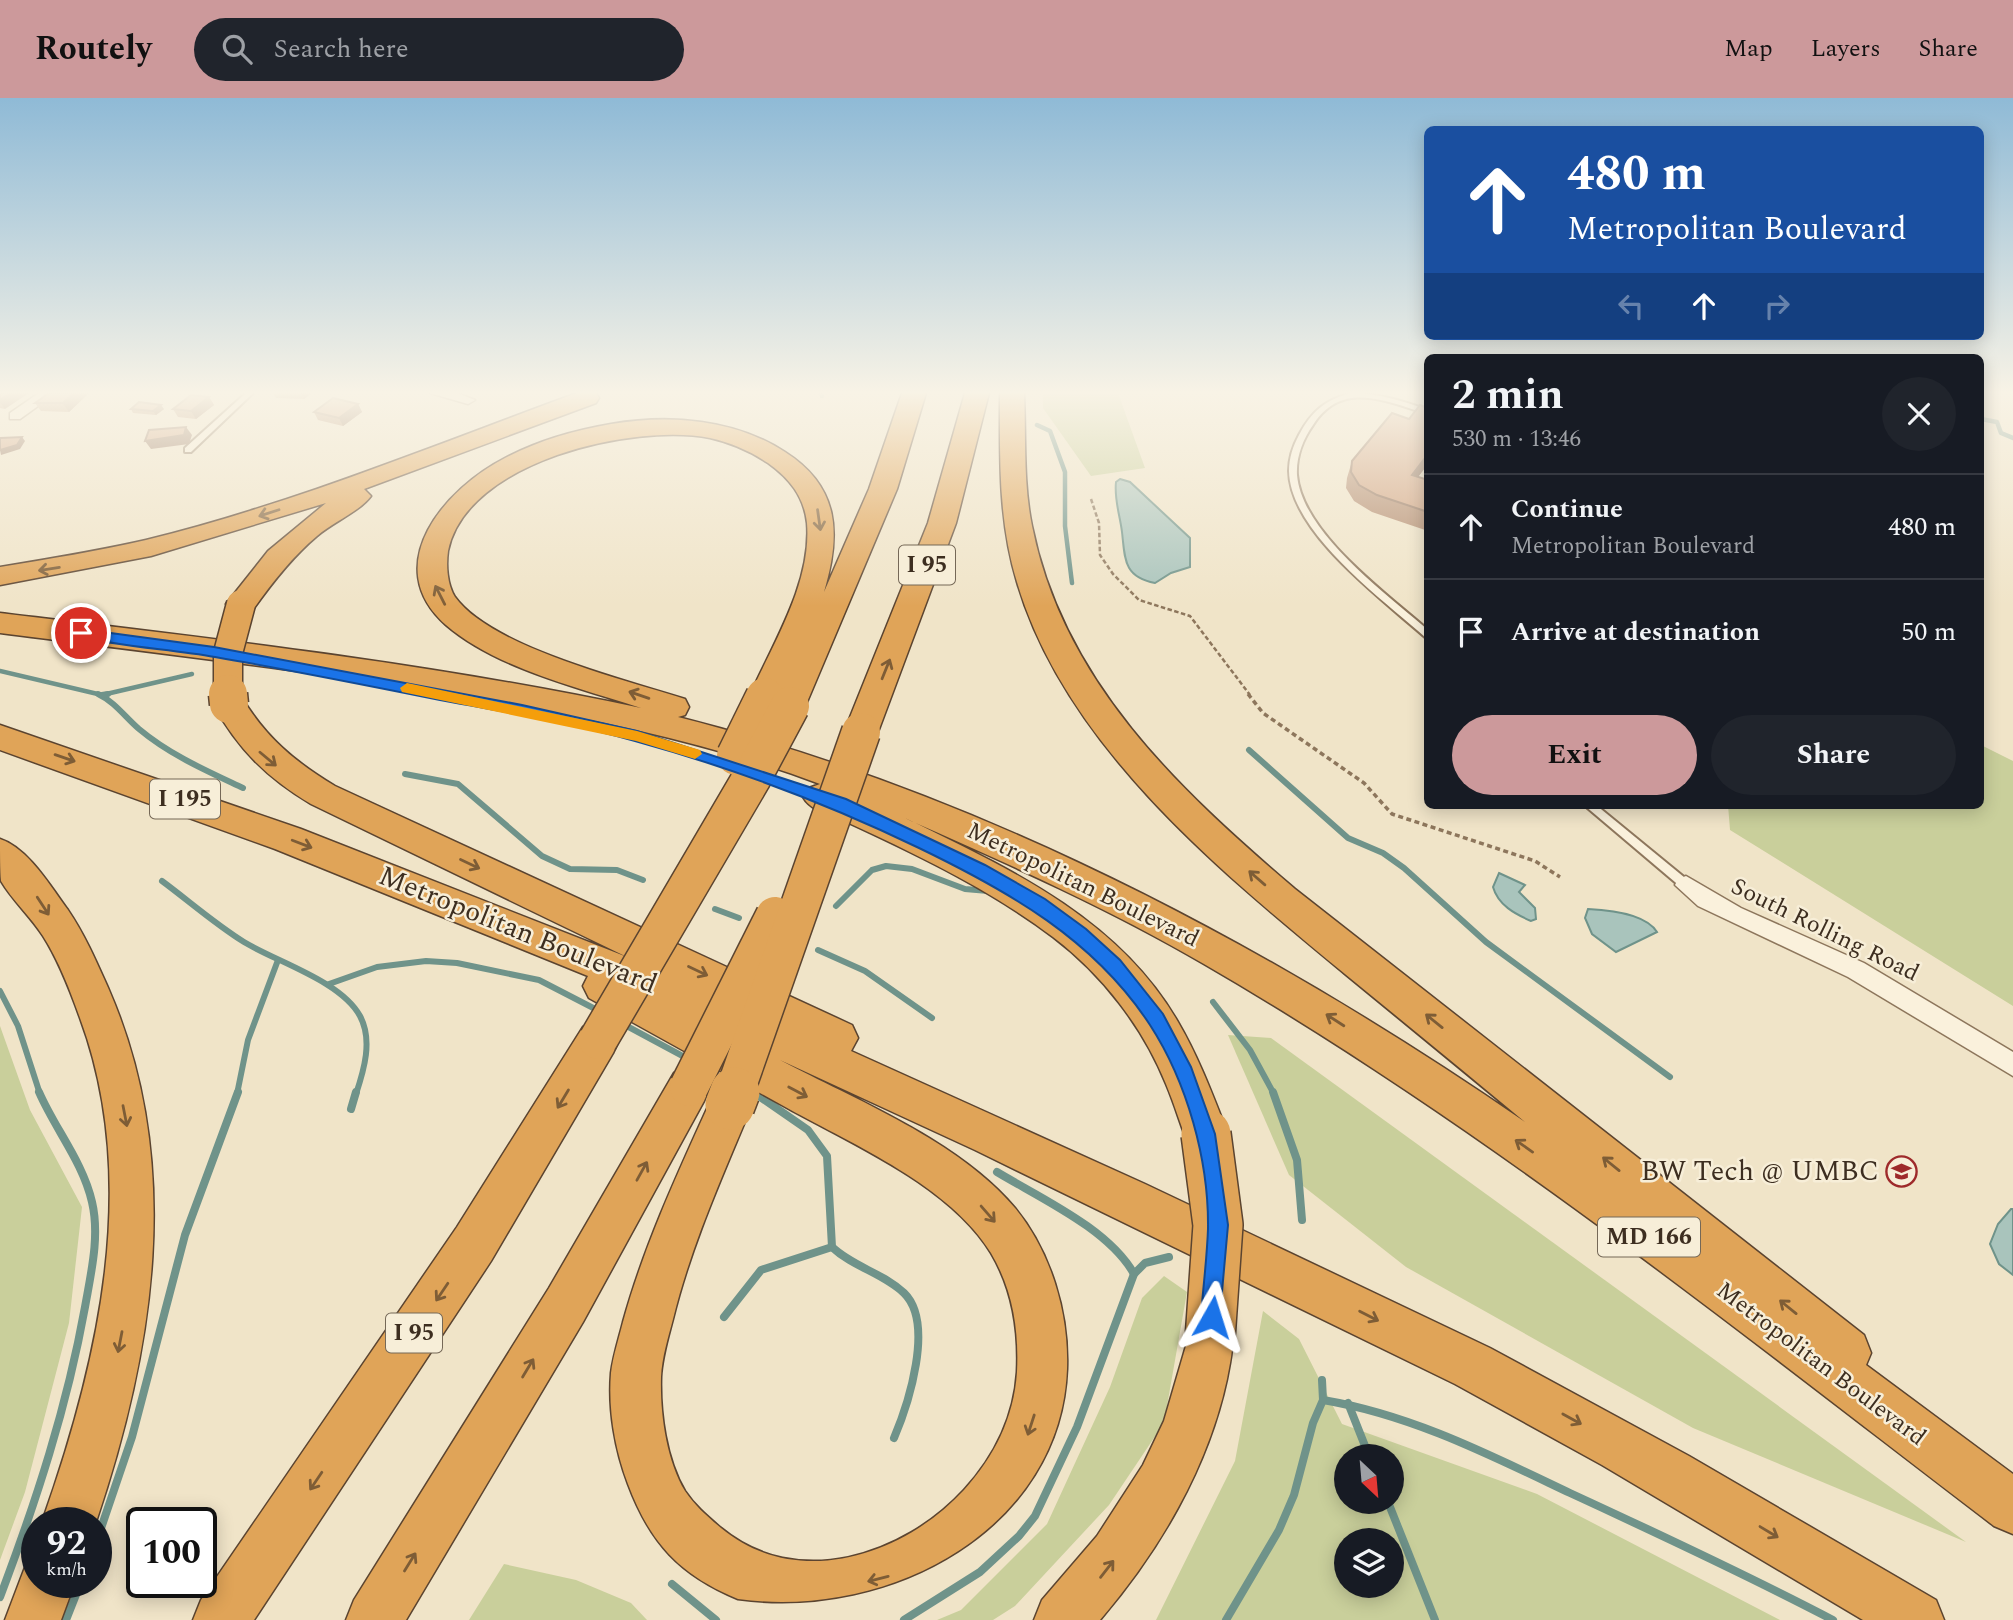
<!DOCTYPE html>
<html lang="en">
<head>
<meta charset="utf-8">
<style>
	:root { --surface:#171b24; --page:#20242c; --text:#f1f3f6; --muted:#9ea1a6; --line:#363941; --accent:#cc999b }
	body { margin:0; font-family:Spectral,serif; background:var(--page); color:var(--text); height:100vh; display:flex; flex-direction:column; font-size:26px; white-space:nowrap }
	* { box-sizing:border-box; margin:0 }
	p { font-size:23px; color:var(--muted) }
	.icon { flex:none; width:38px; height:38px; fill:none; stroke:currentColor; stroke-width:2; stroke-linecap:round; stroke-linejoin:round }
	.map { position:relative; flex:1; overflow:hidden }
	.drawer { position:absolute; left:1424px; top:256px; width:560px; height:455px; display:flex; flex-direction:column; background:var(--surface); border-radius:10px; box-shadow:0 4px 18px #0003 }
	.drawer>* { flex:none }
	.hud { position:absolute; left:1424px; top:28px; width:560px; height:214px; border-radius:10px; box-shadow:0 4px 18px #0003; background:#1a4fa0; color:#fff; overflow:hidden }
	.needle { width:46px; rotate:154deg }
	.controls { position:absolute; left:1334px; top:1346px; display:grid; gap:14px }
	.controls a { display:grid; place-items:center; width:70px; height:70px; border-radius:50%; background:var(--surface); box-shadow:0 4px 18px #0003; font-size:35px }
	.speed { position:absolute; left:21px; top:1409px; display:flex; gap:14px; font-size:35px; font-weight:700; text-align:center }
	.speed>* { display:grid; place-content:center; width:91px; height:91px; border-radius:50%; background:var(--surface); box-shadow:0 4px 18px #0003; line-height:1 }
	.speed small { font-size:18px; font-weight:400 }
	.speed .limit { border:4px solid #111; border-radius:10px; background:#fff; color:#111 }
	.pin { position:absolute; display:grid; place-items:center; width:60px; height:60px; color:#fff; margin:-30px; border:4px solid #fff; border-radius:50%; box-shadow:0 2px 7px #0007 }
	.me { position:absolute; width:77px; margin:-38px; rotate:6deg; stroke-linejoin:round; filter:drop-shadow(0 0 5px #0008) }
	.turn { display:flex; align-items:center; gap:24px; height:147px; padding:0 28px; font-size:32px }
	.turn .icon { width:91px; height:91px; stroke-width:2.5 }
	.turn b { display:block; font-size:49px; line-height:60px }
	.lanes { display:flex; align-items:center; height:66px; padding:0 28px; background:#0003; justify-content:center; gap:35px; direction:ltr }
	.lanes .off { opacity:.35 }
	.round { display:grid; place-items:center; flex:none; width:74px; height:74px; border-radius:37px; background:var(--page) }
	.head { display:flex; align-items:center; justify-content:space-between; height:119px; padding:0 28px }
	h1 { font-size:42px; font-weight:700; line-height:52px }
	.primary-button { display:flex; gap:14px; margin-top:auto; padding:14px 28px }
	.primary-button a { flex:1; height:80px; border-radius:42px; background:var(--accent); color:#111; font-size:28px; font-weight:700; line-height:80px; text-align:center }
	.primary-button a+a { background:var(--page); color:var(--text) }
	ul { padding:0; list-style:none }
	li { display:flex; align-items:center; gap:21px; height:105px; padding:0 28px; border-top:2px solid var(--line) }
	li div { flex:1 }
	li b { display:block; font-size:26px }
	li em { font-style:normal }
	header { display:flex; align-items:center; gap:42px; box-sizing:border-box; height:98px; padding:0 35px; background:var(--accent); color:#111 }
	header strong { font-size:33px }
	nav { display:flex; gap:38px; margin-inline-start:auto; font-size:24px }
	.search { width:490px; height:63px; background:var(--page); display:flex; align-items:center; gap:18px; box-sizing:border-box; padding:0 24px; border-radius:38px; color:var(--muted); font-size:26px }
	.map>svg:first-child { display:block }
</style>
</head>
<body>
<header>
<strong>Routely</strong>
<div class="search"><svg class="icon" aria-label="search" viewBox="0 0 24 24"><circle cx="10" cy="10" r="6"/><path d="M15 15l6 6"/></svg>Search here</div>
<nav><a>Map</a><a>Layers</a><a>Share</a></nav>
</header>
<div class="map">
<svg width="2013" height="1522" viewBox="0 0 2013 1522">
	<rect width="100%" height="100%" fill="#f0e4c8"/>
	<g fill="#c9cf9b" fill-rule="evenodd">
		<path d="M1043,295H1118L1145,370L1091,378L1043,310Z"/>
		<path d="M1981,647L2013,663V908L1730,732L1728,707H1981Z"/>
		<path d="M0,928L30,1012L82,1109L69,1225L25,1394L0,1462Z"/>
		<path d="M1228,937L1271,940L1966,1444L1693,1330L1406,1169L1289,1077Z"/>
		<path d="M1164,1178L1187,1194L1164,1325L1109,1407L1015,1508L993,1522H937L961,1512L1047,1426L1110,1289L1142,1200Z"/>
		<path d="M1263,1213L1299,1241L1342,1326L1537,1396L1780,1522H1156L1235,1363ZM1391,1358V1404H1346V1358ZM1391,1442V1488H1346V1442Z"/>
		<path d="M504,1466L576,1482L631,1505L647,1522H469Z"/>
	</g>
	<g fill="#a9c4bc" stroke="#6f938a" stroke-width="2">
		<path d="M1120,381L1130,384L1190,440V469L1171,475L1155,485C1123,479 1125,460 1122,434C1120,417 1114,402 1116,384Z"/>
		<path d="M1499,775L1525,787L1519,794L1535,810L1536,821L1531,823C1515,816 1498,807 1493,789Z"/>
		<path d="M1588,811C1609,812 1645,815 1657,834L1616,854L1592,836L1585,820Z"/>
		<path d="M2011,1111H2013V1177L1999,1166L1990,1146L1998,1126Z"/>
	</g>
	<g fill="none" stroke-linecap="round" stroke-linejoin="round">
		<g stroke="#6f938a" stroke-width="4.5">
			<path d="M821,295L822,298"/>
			<path d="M1981,321L1997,324L2001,335L2013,340"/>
			<path d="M1037,327L1050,333L1065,374V428L1072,485"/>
			<path d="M0,573L102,597"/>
			<path d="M102,597L192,576"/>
		</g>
		<g stroke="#6f938a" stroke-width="6">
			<path d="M98,596C115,604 125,619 139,631C170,657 207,673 243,690"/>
			<path d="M102,597L108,596"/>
			<path d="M1249,652L1348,740L1383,755L1404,770L1486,844L1670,979"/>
			<path d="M405,676L458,686L542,758L570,771L617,772L643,782"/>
			<path d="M162,783C189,803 215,826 244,844C277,864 341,883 360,918C373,942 364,972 356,996"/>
			<path d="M836,808L872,772L886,768L912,771L965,791L988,793"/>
			<path d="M715,811L739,820"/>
			<path d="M818,852L865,873L932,920"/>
			<path d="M329,886L377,869L426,863L457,865L539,882L601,914"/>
			<path d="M0,893L18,928L40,996"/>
			<path d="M1213,904L1250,952L1274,996"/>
			<path d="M623,926L690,962"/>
			<path d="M753,994L756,996"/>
			<path d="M237,996L248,942L278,862"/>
		</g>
		<g stroke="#6f938a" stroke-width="8">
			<path d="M753,994L808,1032L827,1058L832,1149C853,1169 883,1175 904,1195C935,1225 908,1307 894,1340"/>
			<path d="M1273,994L1297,1062L1302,1122"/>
			<path d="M351,1011L356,994"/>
			<path d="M997,1074C1040,1100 1109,1131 1134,1176"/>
			<path d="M724,1219L761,1172L832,1149"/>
			<path d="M1323,1302C1412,1317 1490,1357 1570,1395C1659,1436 1747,1477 1833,1522"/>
			<path d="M1348,1305L1369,1358"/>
			<path d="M1388,1404L1435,1522"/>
			<path d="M96,1445L132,1339L185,1137L238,994"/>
			<path d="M672,1486L716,1522"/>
			<path d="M0,1499C36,1404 67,1309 85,1209C91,1175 100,1138 92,1104C83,1064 55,1031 39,994"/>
			<path d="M66,1522L81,1484"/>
			<path d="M904,1522L980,1474L1019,1438L1035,1418L1077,1329L1134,1176L1145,1165L1169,1159"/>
			<path d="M1226,1522L1279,1432L1294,1397L1313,1325L1323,1302L1322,1282"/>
		</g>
		<defs>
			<g id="service">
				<path d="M246,295H253L191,354H185V350Z"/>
				<path d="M1351,295C1378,295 1403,303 1428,312V316C1387,304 1342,281 1313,327C1303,341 1296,359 1297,377C1302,435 1387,496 1428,532V540L1425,539C1382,501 1290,434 1289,373C1289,360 1293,348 1299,337C1312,313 1325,302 1351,295Z"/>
				<path d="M1584,707H1596L1690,784L1691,787L1690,790H1682Z"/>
			</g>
			<g id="minor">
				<path d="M39,295H56L20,321H10V315Z"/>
				<path d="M430,295H457L475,302L468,306Z"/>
				<path d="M1686,778L1741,810L1864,865L2013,954V978L1848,879L1698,808L1675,787L1678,781Z"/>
			</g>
			<g id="motorway">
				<path d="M577,295H596L599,300L596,305L364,391L371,398C359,414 333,424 317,438C292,459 271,486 252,513L241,516L230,513L226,506L268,453L326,405L151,458L0,487V469C49,461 98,453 146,442C293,406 435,347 577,295Z"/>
				<path d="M902,295H926L897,391L802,616L790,619L778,616L774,608L765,610L754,607L749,599C772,547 812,485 807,425C804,398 789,380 768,365C750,353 732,345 710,340C634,325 466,363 448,453C446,467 447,486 455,499C491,549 625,582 685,601L689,609L685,617L678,619C982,696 1268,847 1525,1024C1465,974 1405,925 1345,876C1219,772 1065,647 1017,484C998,422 1000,359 1000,295H1024C1026,339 1023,385 1032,428C1063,584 1179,692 1295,791L1864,1237L1871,1255L1866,1267L2013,1376V1436L1994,1428C1737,1232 1484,1028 1204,866C1110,811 1011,767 911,723L905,720C1008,770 1118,820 1178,924C1199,960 1213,998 1228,1036L1222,1051L1206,1057L1190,1051C1181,1029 1175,1007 1166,986C1143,929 1102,876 1053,839C992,793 922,759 853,727C837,719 812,715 803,699L809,690L820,686C721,649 617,626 513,607C343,576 171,557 0,535V515C215,541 429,565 641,610C579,590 496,570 446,527C378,467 446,390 505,360C537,343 576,332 611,326C670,316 735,321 785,354C840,389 841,436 824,494L869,391Z"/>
				<path d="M965,295H989L956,425L878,634L873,642L861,646L849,642L844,634L928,425Z"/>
				<path d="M229,595L241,598C265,639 295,664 335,688L852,927L858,940L851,953L1145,1086L1490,1250L1689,1358L1936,1502L1944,1522H1863L1602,1367L1455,1286L975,1052L780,962C856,1002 959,1043 1015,1110C1051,1154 1069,1215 1067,1271C1061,1430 891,1522 738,1501C680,1477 650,1445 628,1386C615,1352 608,1312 611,1275C613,1258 619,1240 623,1224C645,1144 681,1068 715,993L730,987L745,993L752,1007C723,1077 691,1147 673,1221C668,1240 662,1259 661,1279C660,1315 666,1361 685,1393C695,1408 707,1418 721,1430C797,1493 903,1458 964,1392C994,1359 1014,1320 1017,1274C1019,1232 1013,1192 991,1155C950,1088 854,1047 789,1011C722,974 655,937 589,900L583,888L588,878L275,751L0,652V627L301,731L627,859L311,706C267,680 238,651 213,606L217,598Z"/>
				<path d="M0,741C28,750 51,789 68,812C85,837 97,865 109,892C184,1065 154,1252 96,1424H42C98,1266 141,1084 80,920C70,892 59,863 43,838C31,819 12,802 1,783C0,773 0,752 0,741Z"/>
				<path d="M598,924L613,929L619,942L613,955L491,1163L254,1522H193L201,1502L457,1129L583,929Z"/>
				<path d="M689,969L704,975L710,989L704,1003L583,1224L406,1522H346L354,1502L549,1190L674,975Z"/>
				<path d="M1210,1216L1227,1224C1236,1244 1231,1259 1227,1281C1208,1370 1159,1453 1100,1522H1034L1042,1502L1097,1438L1143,1367L1164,1323L1193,1224Z"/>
				<path d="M37,1460V1484H75L61,1522H5L27,1464Z"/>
			</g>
		</defs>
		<use href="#service" stroke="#8d765c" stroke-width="4"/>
		<use href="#minor" stroke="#8d765c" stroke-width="3"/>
		<use href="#motorway" stroke="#5b4430" stroke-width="3"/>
		<path stroke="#8d765c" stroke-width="2.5" stroke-dasharray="4.5 2.5" stroke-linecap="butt" d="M1091,401L1099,425L1100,457L1113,476L1139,502L1190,518L1250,597"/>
		<path stroke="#8d765c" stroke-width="3.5" stroke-dasharray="5 3.5" stroke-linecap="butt" d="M1248,596L1263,615L1364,685L1392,716L1535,763L1560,779"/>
		<use href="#service" fill="#faf1dc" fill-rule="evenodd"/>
		<use href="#minor" fill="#faf1dc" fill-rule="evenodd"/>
		<use href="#motorway" fill="#e0a458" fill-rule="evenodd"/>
		<defs>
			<path id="motorway-bridge-far2" d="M228,597V555L241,506"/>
			<g id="motorway-bridge-far1">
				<path d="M228,596L229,606"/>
				<path d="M736,658L765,599"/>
				<path d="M598,942L751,681L790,608"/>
				<path d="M689,989L775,818"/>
				<path d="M734,996L861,634"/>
			</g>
			<g id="motorway-bridge">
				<path d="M730,1007L735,994"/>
				<path d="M1206,1036L1218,1127L1210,1241"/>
			</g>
		</defs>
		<use href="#motorway-bridge-far2" stroke="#5b4430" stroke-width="31" stroke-linecap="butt"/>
		<use href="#motorway-bridge-far1" stroke="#5b4430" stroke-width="41" stroke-linecap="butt"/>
		<use href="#motorway-bridge" stroke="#5b4430" stroke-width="52" stroke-linecap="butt"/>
		<use href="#motorway-bridge-far2" stroke="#e0a458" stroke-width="28"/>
		<use href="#motorway-bridge-far1" stroke="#e0a458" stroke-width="38"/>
		<use href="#motorway-bridge" stroke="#e0a458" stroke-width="49"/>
	</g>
	<g fill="#b2896c">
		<path d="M0,295L5,311L0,310Z"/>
		<path d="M89,295L69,314L41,313L35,305Z"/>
		<path d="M273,295H312L304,301L276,300Z"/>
		<path d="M209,299L214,307L196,321L178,319L173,311Z"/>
		<path d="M358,306L362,314L343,328L318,322L314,314Z"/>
		<path d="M1428,310V366L1418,379L1428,382V433L1372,414L1354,403L1346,390L1347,380L1352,363L1409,321Z"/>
		<path d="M131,311H164L156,317L133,315Z"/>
	</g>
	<g fill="#916f58">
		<path d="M11,295H29L5,311L0,304V302Z"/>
		<path d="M74,295H89L69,314L63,305Z"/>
		<path d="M301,295H312L304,301Z"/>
		<path d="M209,299L214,307L196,321L191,313Z"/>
		<path d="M358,306L362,314L343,328L339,320Z"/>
		<path d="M161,307L164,311L156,317L153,313Z"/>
		<path d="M186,329L192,337L189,346L151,351L145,343Z"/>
		<path d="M22,339L25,343L20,351L1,357L0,352Z"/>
		<path d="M1428,356V366L1407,393L1412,377Z"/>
	</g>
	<g fill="#cf9f7d" stroke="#916f58" stroke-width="2">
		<path d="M0,295H11L0,302Z"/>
		<path d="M49,295H74L63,305H35Z"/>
		<path d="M191,297L209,299L191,313L173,311Z"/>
		<path d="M333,300L358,306L339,320L314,314Z"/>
		<path d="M139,304L161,307L153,313L131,311Z"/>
		<path d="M1420,307L1428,310V356L1412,377L1428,382V414L1377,397L1359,387L1351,374L1352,363L1392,315L1409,321Z"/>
		<path d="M186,329L184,337L145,343L149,332Z"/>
		<path d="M22,339L17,347L0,352V340Z"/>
	</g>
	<defs><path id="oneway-shaft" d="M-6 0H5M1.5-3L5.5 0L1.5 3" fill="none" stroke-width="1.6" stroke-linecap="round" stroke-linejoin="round" transform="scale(1.75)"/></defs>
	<g stroke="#7e5d36">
		<use href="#oneway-shaft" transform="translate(269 415) rotate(162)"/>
		<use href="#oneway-shaft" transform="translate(819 422) rotate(82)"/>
		<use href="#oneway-shaft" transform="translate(49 471) rotate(171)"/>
		<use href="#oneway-shaft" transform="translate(440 497) rotate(-117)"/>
		<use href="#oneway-shaft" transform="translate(886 571) rotate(-68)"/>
		<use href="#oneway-shaft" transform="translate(639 597) rotate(-161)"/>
		<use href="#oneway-shaft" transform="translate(65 660) rotate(19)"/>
		<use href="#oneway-shaft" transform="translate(268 661) rotate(40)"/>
		<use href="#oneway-shaft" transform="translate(302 746) rotate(21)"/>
		<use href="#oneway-shaft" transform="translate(470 766) rotate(25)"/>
		<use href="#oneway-shaft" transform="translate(1257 780) rotate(-139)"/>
		<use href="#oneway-shaft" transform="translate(43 808) rotate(57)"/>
		<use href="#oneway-shaft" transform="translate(698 873) rotate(25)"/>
		<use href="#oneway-shaft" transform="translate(1335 922) rotate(-147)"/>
		<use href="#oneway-shaft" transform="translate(1434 923) rotate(-141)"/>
		<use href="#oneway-shaft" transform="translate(798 994) rotate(28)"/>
		<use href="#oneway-shaft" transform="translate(563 1001) rotate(121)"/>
		<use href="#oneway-shaft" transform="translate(125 1018) rotate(79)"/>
		<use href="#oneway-shaft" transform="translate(1524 1048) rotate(-145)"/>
		<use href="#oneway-shaft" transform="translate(1611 1066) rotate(-141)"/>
		<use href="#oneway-shaft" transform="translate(642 1073) rotate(-61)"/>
		<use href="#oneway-shaft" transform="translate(988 1116) rotate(49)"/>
		<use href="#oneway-shaft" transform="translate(442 1194) rotate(124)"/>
		<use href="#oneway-shaft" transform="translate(1788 1209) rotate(-141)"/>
		<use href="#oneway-shaft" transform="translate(1369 1218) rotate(27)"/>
		<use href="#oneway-shaft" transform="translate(120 1244) rotate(101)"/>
		<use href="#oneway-shaft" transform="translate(528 1270) rotate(-59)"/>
		<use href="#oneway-shaft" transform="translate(1572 1321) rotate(29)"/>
		<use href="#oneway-shaft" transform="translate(1031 1327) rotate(108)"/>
		<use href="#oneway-shaft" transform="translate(316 1383) rotate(124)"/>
		<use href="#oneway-shaft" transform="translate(1769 1434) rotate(31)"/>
		<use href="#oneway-shaft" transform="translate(410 1464) rotate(-58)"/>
		<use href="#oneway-shaft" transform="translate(1107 1471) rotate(-52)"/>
		<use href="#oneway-shaft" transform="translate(878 1481) rotate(166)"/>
	</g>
	<linearGradient id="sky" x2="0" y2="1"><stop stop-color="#8fbad6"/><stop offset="0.58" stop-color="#f8f3e6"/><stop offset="1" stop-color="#f8f3e6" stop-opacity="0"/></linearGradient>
	<rect width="2013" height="508" fill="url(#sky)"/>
	<path fill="#1a73e8" stroke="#114b97" stroke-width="2" d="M81,531L214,549L522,607L637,633L846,701L985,767L1045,801L1086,831L1120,862L1163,916L1191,969L1215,1036L1228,1127L1219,1227L1212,1230L1204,1227L1201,1219C1203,1190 1207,1160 1208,1131C1209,1062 1187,984 1150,927C1094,841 1008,793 919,750C828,706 733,670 635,643C572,625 505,614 440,602C365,587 290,572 215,559C169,551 122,549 76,538L74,535Z"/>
	<path fill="#f59e0b" d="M407,585L637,633L700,652L702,656L695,661L636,643L402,594L400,590Z"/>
	<defs>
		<symbol id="university-ring" viewBox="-11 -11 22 22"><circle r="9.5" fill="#f7eed8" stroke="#9e2a2b" stroke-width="1.5"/><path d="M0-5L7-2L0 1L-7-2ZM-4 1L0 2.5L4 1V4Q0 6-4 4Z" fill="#9e2a2b"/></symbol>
	</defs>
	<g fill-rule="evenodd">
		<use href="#university-ring" x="1884" y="1056" width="35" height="35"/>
	</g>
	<g text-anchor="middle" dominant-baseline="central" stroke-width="5" stroke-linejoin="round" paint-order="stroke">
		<g fill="#f7eed8" stroke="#756857" stroke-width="2">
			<rect x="899" y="447.5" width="56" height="39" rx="5"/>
			<rect x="150" y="681.5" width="70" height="39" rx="5"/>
			<rect x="1598" y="1119.5" width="102" height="39" rx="5"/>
			<rect x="386" y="1215.5" width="56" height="39" rx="5"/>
		</g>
		<g font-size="23" font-weight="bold" fill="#3d2e20">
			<text x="927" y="467">I 95</text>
			<text x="185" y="701">I 195</text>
			<text x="1649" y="1139">MD 166</text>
			<text x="414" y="1235">I 95</text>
		</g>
		<g font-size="24" fill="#3d2e20" stroke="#f7eed8">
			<text transform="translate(1083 787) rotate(26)">Metropolitan Boulevard</text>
			<text transform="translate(1825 832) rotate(26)">South Rolling Road</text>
			<text transform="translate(1821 1266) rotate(37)">Metropolitan Boulevard</text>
		</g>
		<g font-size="28" fill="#3d2e20" stroke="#f7eed8">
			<text transform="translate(518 832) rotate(22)">Metropolitan Boulevard</text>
		</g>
		<g font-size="28" fill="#3d2e20" stroke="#f7eed8" text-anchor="end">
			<text x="1879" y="1073">BW Tech @ UMBC</text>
		</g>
	</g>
</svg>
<div class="controls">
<a><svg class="needle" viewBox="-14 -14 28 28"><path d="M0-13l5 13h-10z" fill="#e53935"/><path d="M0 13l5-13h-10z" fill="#9ea1a6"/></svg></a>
<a><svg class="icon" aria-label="layers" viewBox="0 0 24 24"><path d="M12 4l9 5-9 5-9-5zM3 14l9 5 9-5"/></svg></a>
</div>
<div class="speed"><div>92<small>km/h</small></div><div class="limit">100</div></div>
<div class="pin" style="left:81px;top:535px;background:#d93025"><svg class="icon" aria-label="arrive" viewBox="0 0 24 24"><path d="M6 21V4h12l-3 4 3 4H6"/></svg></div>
<svg class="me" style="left:1212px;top:1219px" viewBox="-20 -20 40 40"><path d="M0-17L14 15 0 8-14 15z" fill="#1a73e8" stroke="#fff" stroke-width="4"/></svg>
<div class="hud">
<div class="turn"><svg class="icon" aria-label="ahead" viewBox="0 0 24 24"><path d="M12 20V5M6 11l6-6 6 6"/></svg><div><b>480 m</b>Metropolitan Boulevard</div></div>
<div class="lanes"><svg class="icon off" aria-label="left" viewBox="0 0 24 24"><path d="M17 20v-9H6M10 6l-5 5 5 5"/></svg><svg class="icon" aria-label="ahead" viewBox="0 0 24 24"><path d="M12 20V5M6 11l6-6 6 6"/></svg><svg class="icon off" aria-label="right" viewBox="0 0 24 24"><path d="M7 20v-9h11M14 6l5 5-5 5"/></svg></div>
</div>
<section class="drawer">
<div class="head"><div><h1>2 min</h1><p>530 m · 13:46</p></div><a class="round"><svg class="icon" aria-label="close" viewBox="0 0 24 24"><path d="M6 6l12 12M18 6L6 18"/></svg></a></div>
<ul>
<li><svg class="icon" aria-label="ahead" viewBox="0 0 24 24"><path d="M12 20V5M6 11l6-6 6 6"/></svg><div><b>Continue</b><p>Metropolitan Boulevard</p></div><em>480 m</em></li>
<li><svg class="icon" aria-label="arrive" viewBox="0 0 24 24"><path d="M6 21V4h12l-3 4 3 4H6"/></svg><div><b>Arrive at destination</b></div><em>50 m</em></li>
</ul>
<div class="primary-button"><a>Exit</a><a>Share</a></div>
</section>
</div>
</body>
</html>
